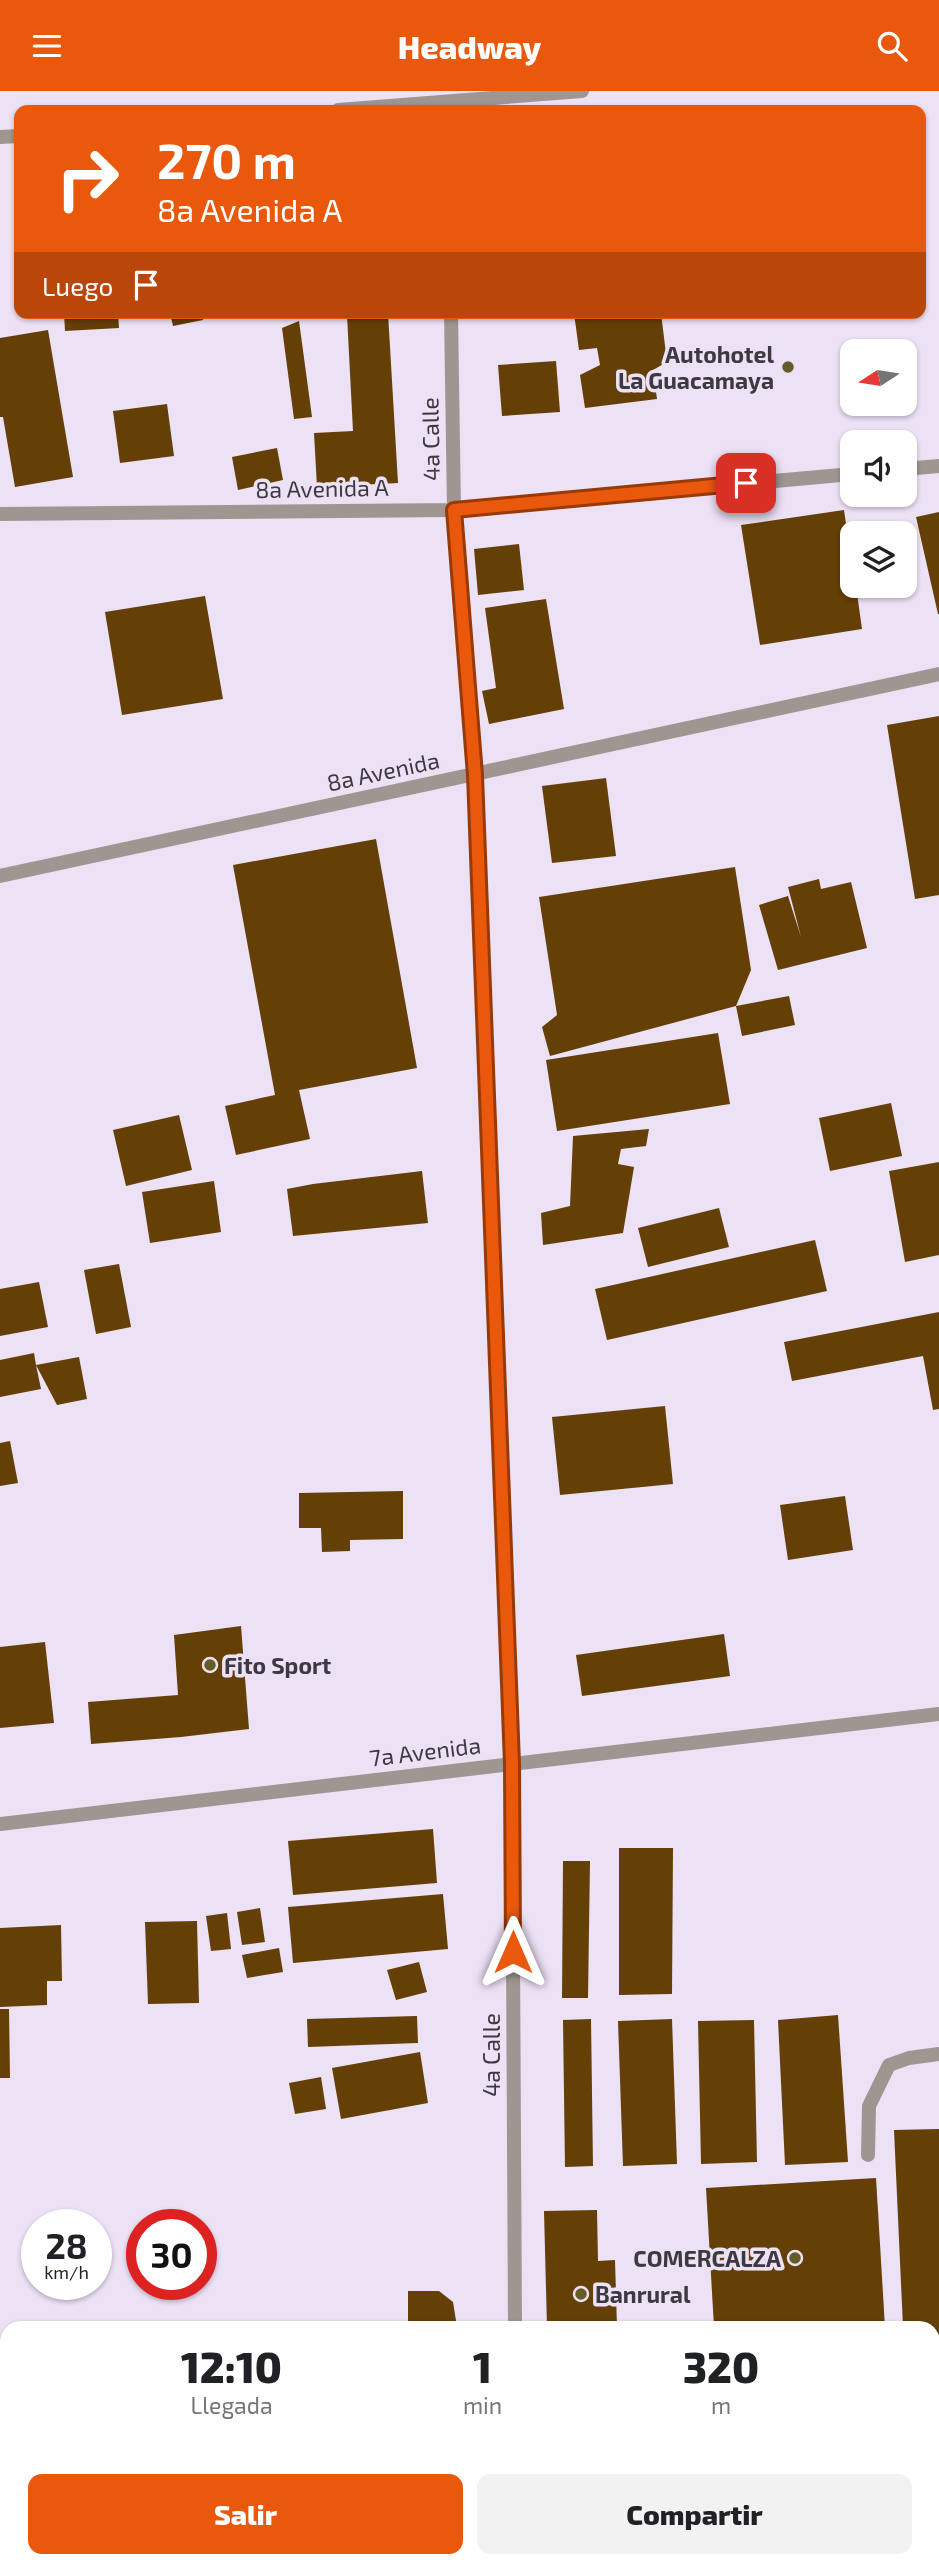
<!DOCTYPE html>
<html lang="es">
<head>
<meta charset="utf-8">
<style>
	:root { --surface:#fff; --page:#f2f2f2; --text:#202124; --muted:#757577; --accent:#ea580c }
	body { margin:0; font-family:"Exo 2",sans-serif; background:var(--page); color:var(--text); height:100vh; display:flex; flex-direction:column; font-size:26px; white-space:nowrap }
	* { box-sizing:border-box; margin:0 }
	p { font-size:23px; color:var(--muted) }
	.icon { flex:none; width:38px; height:38px; fill:none; stroke:currentColor; stroke-width:2; stroke-linecap:round; stroke-linejoin:round }
	.map { position:relative; flex:1; overflow:hidden }
	.panel { position:absolute; left:0px; top:2230px; width:940px; height:247px; display:flex; flex-direction:column; background:var(--surface); border-radius:21px 21px 0 0; box-shadow:0 2px 5px #0004 }
	.panel>* { flex:none }
	.top-card { position:absolute; left:14px; top:14px; width:912px; height:214px; border-radius:14px; box-shadow:0 2px 5px #0004; background:#ea580c; color:#fff; overflow:hidden }
	.needle { width:46px; rotate:258deg }
	.fabs { position:absolute; left:840px; top:248px; display:grid; gap:14px }
	.fabs a { display:grid; place-items:center; width:77px; height:77px; border-radius:14px; background:var(--surface); box-shadow:0 2px 5px #0004; font-size:35px }
	.speed { position:absolute; left:21px; top:2118px; display:flex; gap:14px; font-size:35px; font-weight:700; text-align:center }
	.speed>* { display:grid; place-content:center; width:91px; height:91px; border-radius:50%; background:var(--surface); box-shadow:0 2px 5px #0004; line-height:1 }
	.speed small { font-size:18px; font-weight:400 }
	.speed .limit { border:10px solid #d22; background:#fff; color:#111 }
	.pin { position:absolute; display:grid; place-items:center; width:60px; height:60px; color:#fff; margin:-30px; border-radius:14px; box-shadow:0 4px 10px #0006 }
	.me { position:absolute; width:77px; margin:-38px; rotate:0deg; stroke-linejoin:round; filter:drop-shadow(0 0 5px #0008) }
	.turn { display:flex; align-items:center; gap:24px; height:147px; padding:0 28px; font-size:32px }
	.turn .icon { width:91px; height:91px; stroke-width:2.5 }
	.turn b { display:block; font-size:49px; line-height:60px }
	.then { display:flex; align-items:center; height:66px; padding:0 28px; background:#0003; gap:14px; font-size:26px }
	.eta { display:flex; justify-content:space-evenly; align-items:center; height:119px; text-align:center }
	.eta b { font-size:42px; font-weight:800; line-height:49px }
	.primary-button { display:flex; gap:14px; margin-top:auto; padding:14px 28px }
	.primary-button a { flex:1; height:80px; border-radius:14px; background:var(--accent); color:#fff; font-size:28px; font-weight:800; line-height:80px; text-align:center }
	.primary-button a+a { background:var(--page); color:var(--text) }
	header { display:flex; justify-content:space-between; align-items:center; height:91px; padding:0 28px; background:var(--accent); color:#fff; font-size:32px; font-weight:800 }
	.map>svg:first-child { display:block }
</style>
</head>
<body>
<header><svg class="icon" aria-label="menu" viewBox="0 0 24 24"><path d="M4 6h16M4 12h16M4 18h16"/></svg>Headway<svg class="icon" aria-label="search" viewBox="0 0 24 24"><circle cx="10" cy="10" r="6"/><path d="M15 15l6 6"/></svg></header>
<div class="map">
<svg width="939" height="2476" viewBox="0 0 939 2476">
	<rect width="100%" height="100%" fill="#ece1f5"/>
	<g fill="#643f06">
		<path d="M64,222H118L119,237L65,240Z"/>
		<path d="M170,222H202L203,229L173,235Z"/>
		<path d="M386,222H388L398,392L317,396L314,342L353,340L347,224Z"/>
		<path d="M574,222H661L667,271L653,279L657,308L585,317L580,284L600,274L597,257L579,259Z"/>
		<path d="M299,230L312,326L294,328L282,237Z"/>
		<path d="M48,239L73,386L15,396L3,326H0V247Z"/>
		<path d="M556,270L560,321L502,325L498,274Z"/>
		<path d="M167,313L174,365L120,372L113,320Z"/>
		<path d="M277,357L283,389L238,399L232,366Z"/>
		<path d="M844,419L852,474V495H856L862,538L760,554L741,434Z"/>
		<path d="M939,421V523H938L916,426Z"/>
		<path d="M519,453L524,499L478,504L474,458Z"/>
		<path d="M205,505L223,608L122,624L105,521Z"/>
		<path d="M546,508L564,618L489,633L482,600L496,597L485,517Z"/>
		<path d="M939,625V804L915,808L887,634Z"/>
		<path d="M606,687L616,765L552,772L542,695Z"/>
		<path d="M376,748L417,977L299,999L310,1048L236,1064L225,1015L275,1004L233,774Z"/>
		<path d="M735,776L751,879L736,915L550,965L542,936L557,924L539,806Z"/>
		<path d="M819,788L821,798L851,791L867,857L778,879L759,814L788,805L801,846L788,796Z"/>
		<path d="M789,905L795,934L742,945L736,915Z"/>
		<path d="M718,942L730,1013L557,1040L546,969Z"/>
		<path d="M891,1012L902,1065L830,1080L819,1027Z"/>
		<path d="M179,1024L192,1079L126,1095L113,1039Z"/>
		<path d="M649,1038L646,1055L621,1058L618,1073L634,1076L623,1142L543,1154L541,1122L570,1115L573,1045Z"/>
		<path d="M939,1071V1164L905,1171L889,1080Z"/>
		<path d="M422,1080L428,1132L293,1145L287,1098L313,1093Z"/>
		<path d="M214,1090L221,1141L150,1152L142,1101Z"/>
		<path d="M719,1117L729,1156L648,1176L638,1137Z"/>
		<path d="M815,1149L827,1200L607,1249L595,1198Z"/>
		<path d="M119,1173L131,1236L96,1243L84,1179Z"/>
		<path d="M39,1191L48,1236L0,1245V1198Z"/>
		<path d="M939,1221V1318L933,1319L923,1265L792,1290L784,1251Z"/>
		<path d="M34,1262L36,1274L79,1266L87,1308L57,1314L36,1274L41,1298L0,1306V1269Z"/>
		<path d="M665,1315L673,1393L560,1404L552,1326Z"/>
		<path d="M10,1350L18,1392L0,1395V1352Z"/>
		<path d="M403,1400V1448L350,1449V1460L322,1461L321,1437H299V1402Z"/>
		<path d="M845,1405L853,1459L788,1469L780,1414Z"/>
		<path d="M241,1535L249,1638L181,1646L91,1653L88,1611L178,1604L174,1544Z"/>
		<path d="M724,1543L730,1585L582,1605L576,1564Z"/>
		<path d="M45,1551L54,1632L0,1637V1556Z"/>
		<path d="M433,1738L437,1792L293,1804L288,1750Z"/>
		<path d="M619,1757H673L672,1903L619,1904Z"/>
		<path d="M563,1770H590L588,1907H562Z"/>
		<path d="M443,1803L448,1858L293,1872L288,1816Z"/>
		<path d="M260,1817L265,1851L242,1854L237,1821Z"/>
		<path d="M227,1822L231,1858L211,1860L206,1825Z"/>
		<path d="M197,1830L199,1912L148,1913L145,1831Z"/>
		<path d="M61,1834L62,1890H47V1914L0,1916V1837Z"/>
		<path d="M279,1857L283,1881L247,1887L242,1864Z"/>
		<path d="M419,1871L427,1901L396,1909L387,1879Z"/>
		<path d="M0,1918H9L10,1987H0Z"/>
		<path d="M838,1924L848,2071L785,2074L778,1929Z"/>
		<path d="M417,1925L418,1952L308,1956L307,1928Z"/>
		<path d="M591,1928L593,2075L565,2076L563,1929Z"/>
		<path d="M672,1928L677,2073L623,2075L618,1930Z"/>
		<path d="M754,1929L757,2071L701,2073L698,1930Z"/>
		<path d="M420,1961L428,2012L341,2028L332,1977Z"/>
		<path d="M321,1986L326,2018L295,2023L289,1992Z"/>
		<path d="M939,2038V2312H933V2236H903L894,2039Z"/>
		<path d="M876,2087L885,2236H714L706,2097Z"/>
		<path d="M597,2119L598,2170L615,2169L617,2236H547L544,2120Z"/>
		<path d="M408,2200H439L453,2211L457,2236H408Z"/>
		<path d="M933,2329H939V2476H912V2474L927,2473V2469H933Z"/>
		<path d="M598,2469H908L909,2476H599Z"/>
	</g>
	<g fill="none" stroke-linecap="round" stroke-linejoin="round">
		<g stroke="#9f9691" stroke-width="14">
			<path d="M868,2064L869,2015L889,1974L909,1967L939,1963"/>
			<path d="M100,2469L101,2476"/>
			<path d="M310,2476L360,2469"/>
		</g>
		<g stroke="#9f9691" stroke-width="14">
			<path d="M338,19L582,0"/>
			<path d="M0,46L19,45"/>
			<path d="M451,222L454,419L475,684L512,1673L515,2236"/>
			<path d="M905,378L939,375"/>
			<path d="M0,423L454,419L852,383"/>
			<path d="M0,785L939,583"/>
			<path d="M0,1733L939,1623"/>
			<path d="M518,2469V2476"/>
		</g>
	</g>
	<g fill="none" stroke-linecap="round" stroke-linejoin="round">
		<defs>
			<path id="route" d="M513,1861L512,1673L475,684L454,419L746,392"/>
		</defs>
		<use href="#route" stroke="#983908" stroke-width="18"/>
		<use href="#route" stroke="#ea580c" stroke-width="12"/>
	</g>
	<g fill="#645b28" stroke="#ece1f5" stroke-width="2.5">
		<circle cx="788" cy="276" r="7"/>
		<circle cx="210" cy="1574" r="7"/>
		<circle cx="795" cy="2167" r="7"/>
		<circle cx="581" cy="2203" r="7"/>
	</g>
	<g text-anchor="middle" dominant-baseline="central" stroke-width="7" stroke-linejoin="round" paint-order="stroke">
		<g font-size="23" font-weight="bold" fill="#3d3941" stroke="#ece1f5" text-anchor="end">
			<text x="774" y="263">Autohotel<tspan x="774" dy="26">La Guacamaya</tspan></text>
			<text x="224" y="1574" text-anchor="start">Fito Sport</text>
			<text x="781" y="2167">COMERCALZA</text>
			<text x="595" y="2203" text-anchor="start">Banrural</text>
		</g>
		<g font-size="23" fill="#3d3941" stroke="#ece1f5">
			<text transform="translate(430 348) rotate(-91)">4a Calle</text>
			<text transform="translate(322 397) rotate(-1)">8a Avenida A</text>
			<text transform="translate(383 680) rotate(-12)">8a Avenida</text>
			<text transform="translate(425 1660) rotate(-7)">7a Avenida</text>
			<text transform="translate(491 1964) rotate(-90)">4a Calle</text>
		</g>
	</g>
</svg>
<div class="fabs">
<a><svg class="needle" viewBox="-14 -14 28 28"><path d="M0-13l5 13h-10z" fill="#e53935"/><path d="M0 13l5-13h-10z" fill="#757577"/></svg></a>
<a><svg class="icon" aria-label="sound" viewBox="0 0 24 24"><path d="M4 9h4l5-4v14l-5-4H4zM17 9q2 3 0 6"/></svg></a>
<a><svg class="icon" aria-label="layers" viewBox="0 0 24 24"><path d="M12 4l9 5-9 5-9-5zM3 14l9 5 9-5"/></svg></a>
</div>
<div class="speed"><div>28<small>km/h</small></div><div class="limit">30</div></div>
<div class="pin" style="left:746px;top:392px;background:#d93025"><svg class="icon" aria-label="arrive" viewBox="0 0 24 24"><path d="M6 21V4h12l-3 4 3 4H6"/></svg></div>
<svg class="me" style="left:513px;top:1861px" viewBox="-20 -20 40 40"><path d="M0-17L14 15 0 8-14 15z" fill="#ea580c" stroke="#fff" stroke-width="4"/></svg>
<div class="top-card">
<div class="turn"><svg class="icon" aria-label="right" viewBox="0 0 24 24"><path d="M7 20v-9h11M14 6l5 5-5 5"/></svg><div><b>270 m</b>8a Avenida A</div></div>
<div class="then">Luego<svg class="icon" aria-label="arrive" viewBox="0 0 24 24"><path d="M6 21V4h12l-3 4 3 4H6"/></svg></div>
</div>
<section class="panel">
<div class="eta">
<div><b>12:10</b><p>Llegada</p></div>
<div><b>1</b><p>min</p></div>
<div><b>320</b><p>m</p></div>
</div>
<div class="primary-button"><a>Salir</a><a>Compartir</a></div>
</section>
</div>
</body>
</html>
